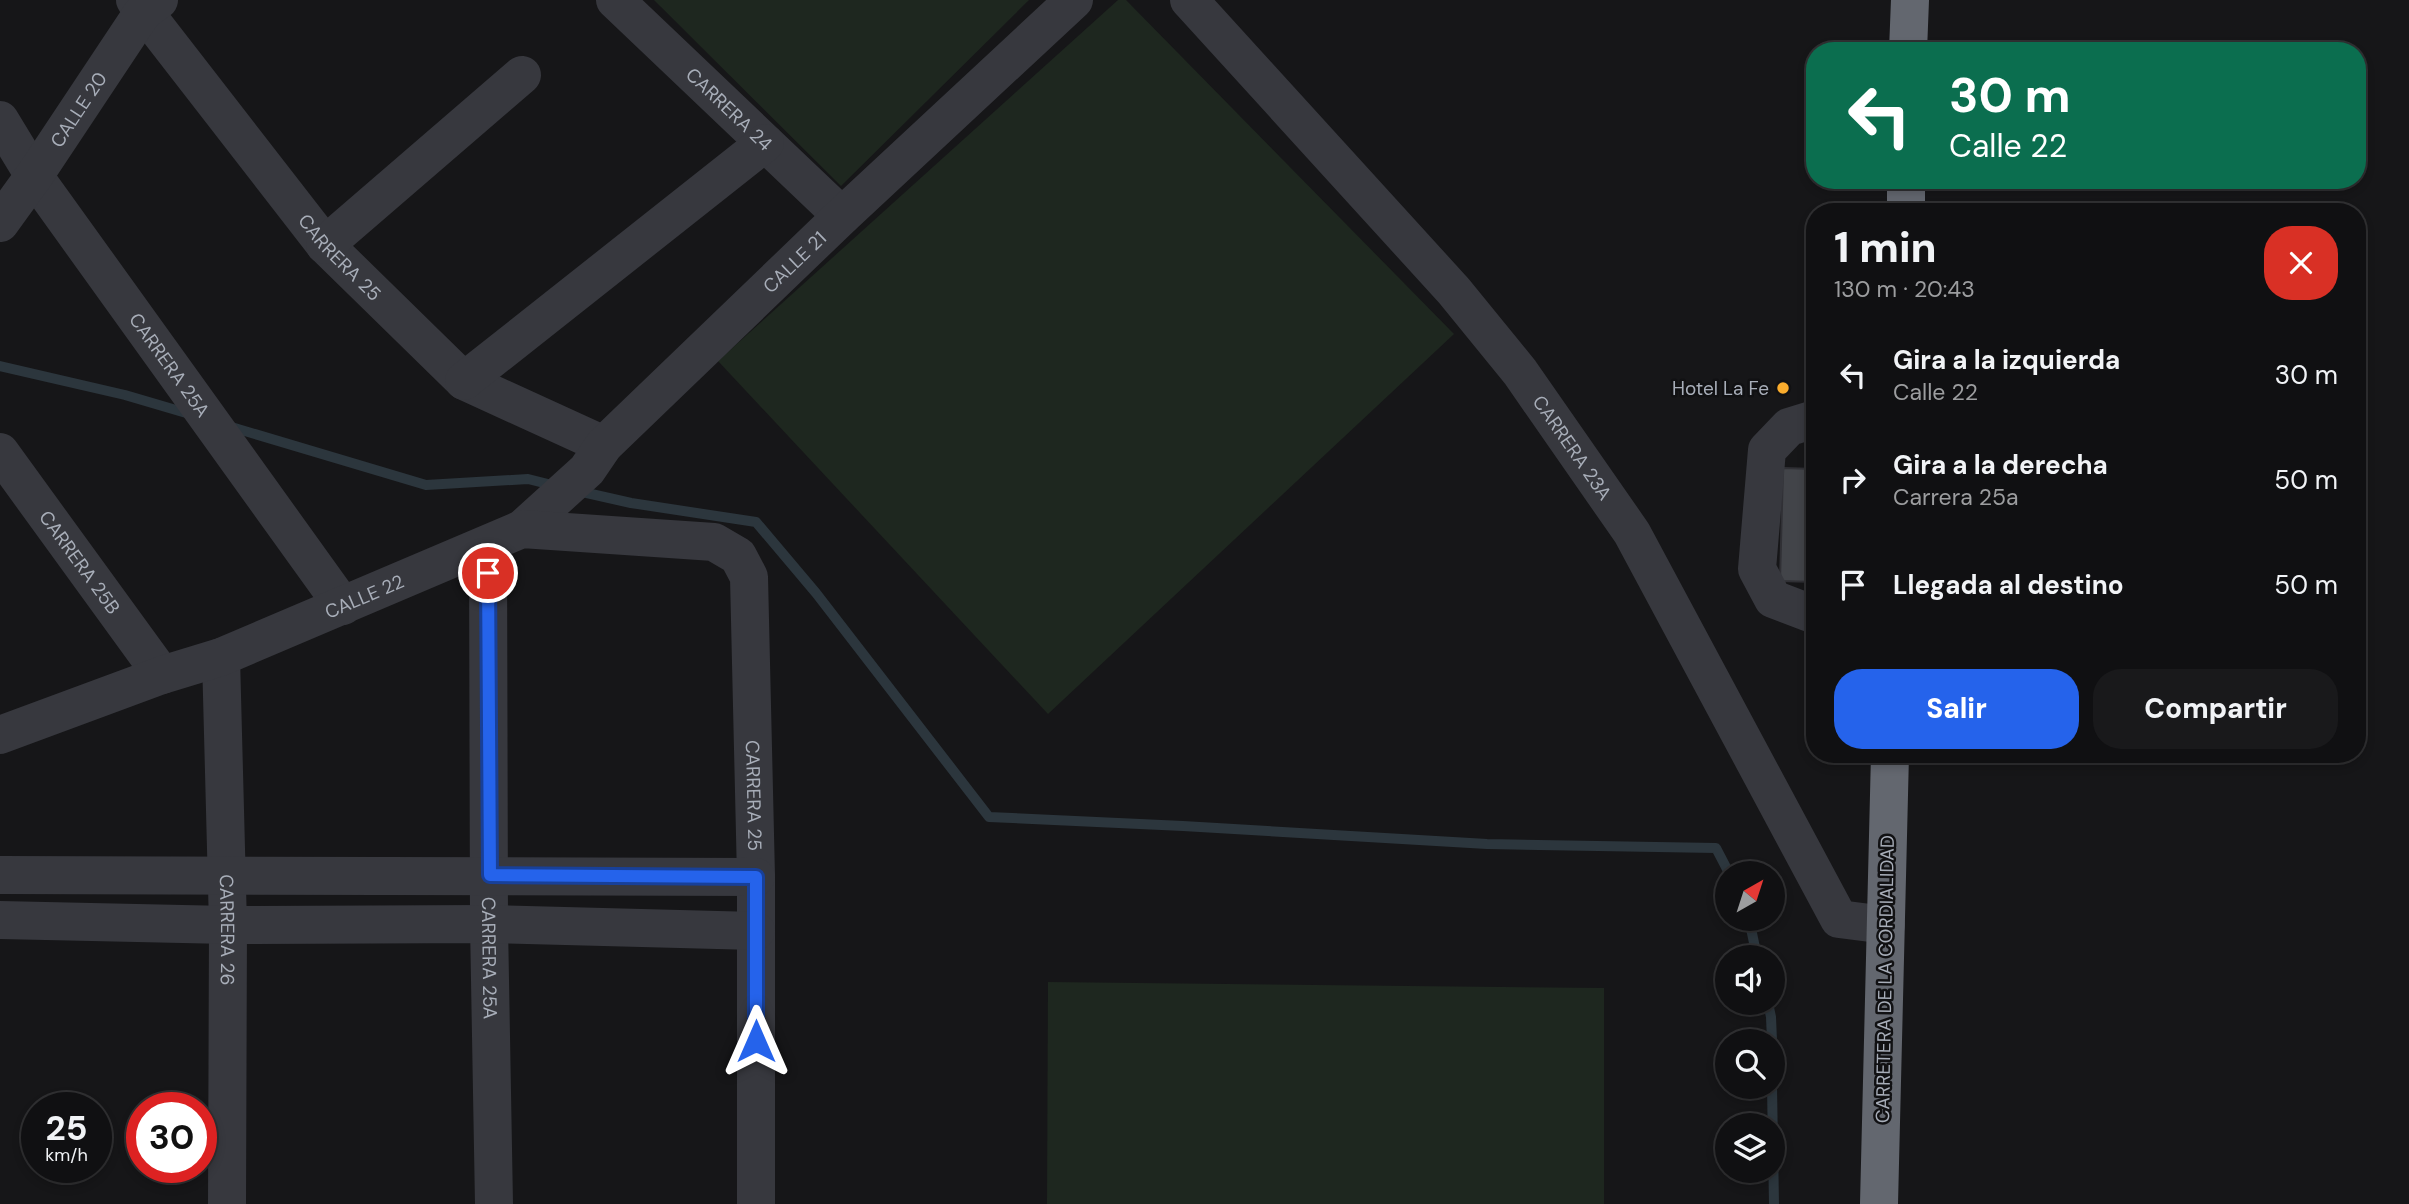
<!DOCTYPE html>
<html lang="es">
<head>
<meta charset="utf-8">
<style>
	:root { --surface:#101012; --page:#19191b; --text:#f1f3f6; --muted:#9c9d9f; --line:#303032; --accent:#2563eb }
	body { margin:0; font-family:"DM Sans",sans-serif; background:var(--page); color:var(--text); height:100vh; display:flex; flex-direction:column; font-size:26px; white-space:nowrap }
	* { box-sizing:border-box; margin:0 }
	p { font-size:23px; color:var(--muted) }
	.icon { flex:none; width:38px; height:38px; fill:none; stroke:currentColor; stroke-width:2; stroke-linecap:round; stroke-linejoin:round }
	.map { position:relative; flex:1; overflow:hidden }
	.side { position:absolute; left:1806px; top:203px; width:560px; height:560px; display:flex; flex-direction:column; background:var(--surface); border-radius:28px; box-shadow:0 4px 10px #0003,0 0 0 2px var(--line) }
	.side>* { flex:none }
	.top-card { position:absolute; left:1806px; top:42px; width:560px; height:147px; border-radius:28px; box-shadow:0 4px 10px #0003,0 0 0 2px var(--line); background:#0b6e4f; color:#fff; overflow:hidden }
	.needle { width:46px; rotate:39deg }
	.controls { position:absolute; left:1715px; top:861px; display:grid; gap:14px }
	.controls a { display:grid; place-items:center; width:70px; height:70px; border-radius:50%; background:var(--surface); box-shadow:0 4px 10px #0003,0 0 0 2px var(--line); font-size:35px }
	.speed { position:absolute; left:21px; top:1092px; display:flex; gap:14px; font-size:35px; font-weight:700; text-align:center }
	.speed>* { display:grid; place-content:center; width:91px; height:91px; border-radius:50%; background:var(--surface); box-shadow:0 4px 10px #0003,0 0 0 2px var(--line); line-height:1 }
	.speed small { font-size:18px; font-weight:400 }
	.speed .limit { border:10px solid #d22; background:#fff; color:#111 }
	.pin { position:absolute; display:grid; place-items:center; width:60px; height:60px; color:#fff; margin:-30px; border:4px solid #fff; border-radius:50%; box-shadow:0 2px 7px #0007 }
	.me { position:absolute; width:77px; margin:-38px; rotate:0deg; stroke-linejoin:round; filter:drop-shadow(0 0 5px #0008) }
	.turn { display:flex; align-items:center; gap:24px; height:147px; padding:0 28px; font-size:32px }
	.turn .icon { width:91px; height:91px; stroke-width:2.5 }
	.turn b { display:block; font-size:49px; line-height:60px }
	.round { display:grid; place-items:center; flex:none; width:74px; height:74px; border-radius:28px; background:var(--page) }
	.head { display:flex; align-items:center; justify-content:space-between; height:119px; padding:0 28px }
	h1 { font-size:42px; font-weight:800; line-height:52px }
	.button { display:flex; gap:14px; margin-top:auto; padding:14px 28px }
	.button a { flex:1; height:80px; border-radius:28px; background:var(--accent); color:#fff; font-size:28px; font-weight:800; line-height:80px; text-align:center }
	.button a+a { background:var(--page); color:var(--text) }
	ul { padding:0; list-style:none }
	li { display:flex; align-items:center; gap:21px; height:105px; padding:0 28px }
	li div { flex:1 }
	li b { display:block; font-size:26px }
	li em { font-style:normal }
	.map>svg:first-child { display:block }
</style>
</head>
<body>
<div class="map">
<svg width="2409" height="1204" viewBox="0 0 2409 1204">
	<rect width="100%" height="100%" fill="#161618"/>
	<g fill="#1e271f">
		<path d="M654,0H1029L841,186Z"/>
		<path d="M1118,0H1126L1454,334L1048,714L718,361Z"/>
		<path d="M1048,982L1604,988V1204H1047Z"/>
	</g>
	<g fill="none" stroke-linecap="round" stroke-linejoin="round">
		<g stroke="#2c363d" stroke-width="10">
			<path d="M0,366L125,395L193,415"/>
			<path d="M228,426L426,485L528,479L556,486"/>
			<path d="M578,491L631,503L756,522L816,593L989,817L1183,826L1487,844L1716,848L1729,873"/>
			<path d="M1749,919L1757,957"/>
			<path d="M1768,1003L1771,1017L1772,1041"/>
			<path d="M1772,1087L1774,1204"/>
		</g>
	</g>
	<path fill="#424449" stroke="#303035" stroke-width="2" d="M1783,468L1815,469V582L1780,581Z"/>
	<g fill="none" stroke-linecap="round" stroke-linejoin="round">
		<g stroke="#37383e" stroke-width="38">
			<path id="s1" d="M135,0L325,245L464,381L604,445"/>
			<path id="s2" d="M615,0L842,216"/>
			<path id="s3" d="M1189,0L1454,291L1520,372L1632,533L1839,919L1886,925"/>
			<path id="s4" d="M0,120L34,176L343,606"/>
			<path id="s5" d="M0,223L34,176L143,12L159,0"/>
			<path d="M325,245L522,75"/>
			<path d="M464,381L765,143"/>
			<path d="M1815,419L1789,427L1767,450L1757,569L1773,599L1815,615"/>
			<path id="s6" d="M0,452L162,675"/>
			<path id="s7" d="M522,529L587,470L604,445L842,216L1074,0"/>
			<path id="s8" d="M488,545L489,924L494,1204"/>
			<path id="s9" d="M221,657L228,925L227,1204"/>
			<path id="s10" d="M0,735L162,675L221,657L522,529L714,542L738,556L749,577L756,877V1204"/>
			<path d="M0,875L756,877"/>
			<path d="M0,920L228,925L489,924L756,931"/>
		</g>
		<g stroke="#63676f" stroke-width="38">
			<path d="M1908,51L1910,0"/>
			<path d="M1906,212V180"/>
			<path d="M1879,1204L1890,754"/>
		</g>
	</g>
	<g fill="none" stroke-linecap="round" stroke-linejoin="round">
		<defs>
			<path id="route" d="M488,573L490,875L756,877V1041"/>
		</defs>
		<use href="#route" stroke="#184099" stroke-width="18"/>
		<use href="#route" stroke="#2563eb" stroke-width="12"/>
	</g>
	<circle fill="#faac2d" stroke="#111113" stroke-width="2.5" cx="1783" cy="388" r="7"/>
	<g text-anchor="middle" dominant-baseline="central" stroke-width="5" stroke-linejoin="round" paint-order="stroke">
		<g font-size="19" fill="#a8aeb9" stroke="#111113">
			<text stroke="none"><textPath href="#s2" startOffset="158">CARRERA 24</textPath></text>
			<text stroke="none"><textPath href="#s5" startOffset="138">CALLE 20</textPath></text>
			<text stroke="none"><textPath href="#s1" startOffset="329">CARRERA 25</textPath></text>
			<text stroke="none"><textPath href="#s7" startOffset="382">CALLE 21</textPath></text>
			<text stroke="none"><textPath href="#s4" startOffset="298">CARRERA 25A</textPath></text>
			<text stroke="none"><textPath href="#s3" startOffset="590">CARRERA 23A</textPath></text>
			<text stroke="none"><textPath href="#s6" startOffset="136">CARRERA 25B</textPath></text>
			<text stroke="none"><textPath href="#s10" startOffset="390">CALLE 22</textPath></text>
			<text stroke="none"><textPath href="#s10" startOffset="1024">CARRERA 25</textPath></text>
			<text stroke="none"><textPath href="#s9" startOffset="273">CARRERA 26</textPath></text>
			<text stroke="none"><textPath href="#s8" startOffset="413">CARRERA 25A</textPath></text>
			<text transform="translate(1885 979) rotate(-89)">CARRETERA DE LA CORDIALIDAD</text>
		</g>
		<g font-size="19" fill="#a8aeb9" stroke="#111113" text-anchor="end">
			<text x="1769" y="388">Hotel La Fe</text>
		</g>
	</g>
</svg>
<div class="controls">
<a><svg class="needle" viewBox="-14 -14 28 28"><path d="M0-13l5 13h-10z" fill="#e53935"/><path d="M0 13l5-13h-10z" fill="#9c9d9f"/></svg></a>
<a><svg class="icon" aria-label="sound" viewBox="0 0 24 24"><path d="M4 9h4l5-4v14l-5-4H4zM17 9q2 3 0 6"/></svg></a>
<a><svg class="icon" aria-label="search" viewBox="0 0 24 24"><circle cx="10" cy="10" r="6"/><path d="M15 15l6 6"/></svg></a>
<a><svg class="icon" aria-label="layers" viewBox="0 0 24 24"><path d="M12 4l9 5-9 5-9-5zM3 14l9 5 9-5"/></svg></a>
</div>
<div class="speed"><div>25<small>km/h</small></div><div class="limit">30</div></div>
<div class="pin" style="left:488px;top:573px;background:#d93025"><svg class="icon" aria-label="arrive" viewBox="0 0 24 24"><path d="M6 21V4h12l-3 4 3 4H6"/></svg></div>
<svg class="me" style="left:756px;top:1041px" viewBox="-20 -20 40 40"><path d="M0-17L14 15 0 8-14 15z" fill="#2563eb" stroke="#fff" stroke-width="4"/></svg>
<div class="top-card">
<div class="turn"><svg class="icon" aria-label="left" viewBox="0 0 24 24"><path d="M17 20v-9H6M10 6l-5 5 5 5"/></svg><div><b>30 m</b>Calle 22</div></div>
</div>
<section class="side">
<div class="head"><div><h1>1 min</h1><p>130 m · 20:43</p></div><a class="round" style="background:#d93025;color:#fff"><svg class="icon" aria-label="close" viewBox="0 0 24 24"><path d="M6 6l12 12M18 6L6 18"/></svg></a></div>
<ul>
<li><svg class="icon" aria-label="left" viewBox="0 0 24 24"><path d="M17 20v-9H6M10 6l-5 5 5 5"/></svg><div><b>Gira a la izquierda</b><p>Calle 22</p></div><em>30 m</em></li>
<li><svg class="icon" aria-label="right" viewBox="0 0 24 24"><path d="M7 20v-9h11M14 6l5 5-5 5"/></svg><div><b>Gira a la derecha</b><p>Carrera 25a</p></div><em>50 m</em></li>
<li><svg class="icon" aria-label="arrive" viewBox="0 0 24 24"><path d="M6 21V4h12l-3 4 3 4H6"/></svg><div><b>Llegada al destino</b></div><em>50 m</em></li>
</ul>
<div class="button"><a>Salir</a><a>Compartir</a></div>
</section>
</div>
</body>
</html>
